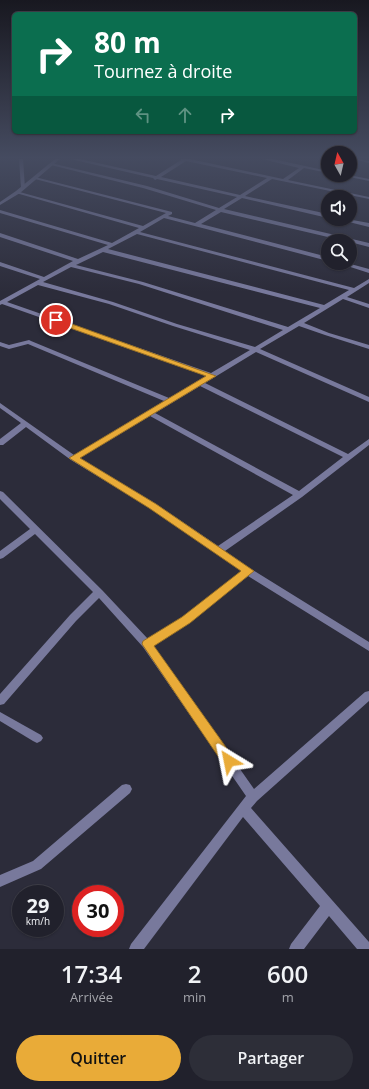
<!DOCTYPE html>
<html lang="fr">
<head>
<meta charset="utf-8">
<style>
	:root { --surface:#21212c; --page:#2d2e38; --text:#f1f3f6; --muted:#a2a3a9; --line:#3e3e48; --accent:#e9ab38 }
	body { margin:0; font-family:"Open Sans",sans-serif; background:var(--page); color:var(--text); height:100vh; display:flex; flex-direction:column; font-size:15px; white-space:nowrap }
	* { box-sizing:border-box; margin:0 }
	p { font-size:13px; color:var(--muted) }
	.icon { flex:none; width:22px; height:22px; fill:none; stroke:currentColor; stroke-width:2; stroke-linecap:round; stroke-linejoin:round }
	.map { position:relative; height:949px; overflow:hidden }
	.side { display:flex; flex-direction:column; background:var(--surface); flex:1 }
	.side>* { flex:none }
	.banner { position:absolute; left:12px; top:12px; width:345px; height:122px; border-radius:6px; box-shadow:0 1px 3px #0004,0 0 0 1px var(--line); background:#0b6e4f; color:#fff; overflow:hidden }
	.needle { width:26px; rotate:352deg }
	.buttons { position:absolute; left:321px; top:146px; display:grid; gap:8px }
	.buttons a { display:grid; place-items:center; width:36px; height:36px; border-radius:50%; background:var(--surface); box-shadow:0 1px 3px #0004,0 0 0 1px var(--line); font-size:20px }
	.speed { position:absolute; left:12px; top:885px; display:flex; gap:8px; font-size:20px; font-weight:700; text-align:center }
	.speed>* { display:grid; place-content:center; width:52px; height:52px; border-radius:50%; background:var(--surface); box-shadow:0 1px 3px #0004,0 0 0 1px var(--line); line-height:1 }
	.speed small { font-size:10px; font-weight:400 }
	.speed .limit { border:6px solid #d22; background:#fff; color:#111 }
	.pin { position:absolute; display:grid; place-items:center; width:34px; height:34px; color:#fff; margin:-17px; border:2px solid #fff; border-radius:50%; box-shadow:0 1px 4px #0007 }
	.me { position:absolute; width:44px; margin:-22px; rotate:325deg; stroke-linejoin:round; filter:drop-shadow(0 0 3px #0008) }
	.turn { display:flex; align-items:center; gap:14px; height:84px; padding:0 16px; font-size:18px }
	.turn .icon { width:52px; height:52px; stroke-width:2.5 }
	.turn b { display:block; font-size:28px; line-height:34px }
	.lanes { display:flex; align-items:center; height:38px; padding:0 16px; background:#0003; justify-content:center; gap:20px; direction:ltr }
	.lanes .off { opacity:.35 }
	.eta { display:flex; justify-content:space-evenly; align-items:center; height:68px; text-align:center }
	.eta b { font-size:24px; font-weight:600; line-height:28px }
	.primary-button { display:flex; gap:8px; margin-top:auto; padding:8px 16px }
	.primary-button a { flex:1; height:46px; border-radius:24px; background:var(--accent); color:#111; font-size:16px; font-weight:600; line-height:46px; text-align:center }
	.primary-button a+a { background:var(--page); color:var(--text) }
	.map>svg:first-child { display:block }
</style>
</head>
<body>
<div class="map">
<svg width="369" height="949" viewBox="0 0 369 949">
	<rect width="100%" height="100%" fill="#2c2c3a"/>
	<g fill="none" stroke-linecap="round" stroke-linejoin="round">
		<g fill="#78799c" fill-rule="evenodd">
			<path d="M19,159H23L25,188L23,189L21,188Z"/>
			<path d="M70,159H80L156,176L181,160L180,159H190L283,179L299,168L262,159H273L328,171V173L304,168L288,180L369,197V199L272,179L245,196L328,214V218L242,198L224,209L369,243V247L350,242V241H345L221,212L201,224L328,257V261L164,218L140,232L354,288L369,279V283L347,297L369,304V308L343,299L304,323L329,333L369,345V349L325,335L299,326L260,349L369,397V402L256,352L205,383L348,454L369,439V445L302,497L225,551L251,569L369,642V651L248,576L189,623L153,645L254,789L365,692L369,691V701L257,801L251,808L369,942V949H357L329,916L304,949H289L291,944L320,906L243,817L144,949H129L131,944L246,796L143,647L99,598L76,621L4,704L0,705V694L70,615L93,592L35,534L3,558L0,559V551L30,529L0,499V491L3,492L102,590L148,639L183,617L242,571L150,508L71,460L26,427L3,445H0V439L21,423L0,408V403L74,455L164,401L28,344L9,349L0,346V342L9,345L29,340L31,341L169,398L206,376L2,304L0,305V301L40,279L0,266V262L44,277L73,261L0,237V233L78,259L108,245L0,213V210L112,243L139,228L16,193V191L143,226L166,213L35,179V177L172,212V214L168,216L195,223L216,210L143,188L51,165V163L147,186L219,208L237,197L157,179L155,180L153,178ZM186,161L267,178L240,195L161,177ZM137,234L349,290L324,305L108,249ZM103,252L320,308L288,327L143,282L76,265ZM71,267L139,284L283,330L255,347L177,324L113,302L43,282ZM38,285L109,304L173,326L250,350L211,373L7,302ZM200,386L343,457L299,491L155,413ZM150,416L293,495L218,546L156,504L80,458Z"/>
			<path d="M357,159L369,161V163L357,160Z"/>
			<path d="M340,175H349L369,179V181Z"/>
			<path d="M337,219H347L369,223V227Z"/>
			<path d="M338,263H347L369,269V273Z"/>
			<path d="M0,712L41,735L43,738L41,741L37,743L33,741L0,721Z"/>
			<path d="M126,784L130,785L132,789L130,793L41,869L0,887V875L33,861L122,785Z"/>
		</g>
		<path fill="#78799c" fill-rule="evenodd" d="M55,159H60L20,193L0,205V202L16,191Z"/>
	</g>
	<linearGradient id="sky" x2="0" y2="1"><stop stop-color="#181820"/><stop offset="0.54" stop-color="#454b60"/><stop offset="1" stop-color="#454b60" stop-opacity="0"/></linearGradient>
	<rect width="369" height="292" fill="url(#sky)"/>
	<path fill="#e9ab38" stroke="#976f24" d="M53,319H58L216,376L80,458L156,504L254,571L190,623L154,646L233,757L235,761L233,765L229,767L224,765L142,644L143,641L182,617L241,571L149,508L69,458L206,376L53,322Z"/>
</svg>
<div class="buttons">
<a><svg class="needle" viewBox="-14 -14 28 28"><path d="M0-13l5 13h-10z" fill="#e53935"/><path d="M0 13l5-13h-10z" fill="#a2a3a9"/></svg></a>
<a><svg class="icon" aria-label="sound" viewBox="0 0 24 24"><path d="M4 9h4l5-4v14l-5-4H4zM17 9q2 3 0 6"/></svg></a>
<a><svg class="icon" aria-label="search" viewBox="0 0 24 24"><circle cx="10" cy="10" r="6"/><path d="M15 15l6 6"/></svg></a>
</div>
<div class="speed"><div>29<small>km/h</small></div><div class="limit">30</div></div>
<div class="pin" style="left:56px;top:320px;background:#d93025"><svg class="icon" aria-label="arrive" viewBox="0 0 24 24"><path d="M6 21V4h12l-3 4 3 4H6"/></svg></div>
<svg class="me" style="left:229px;top:761px" viewBox="-20 -20 40 40"><path d="M0-17L14 15 0 8-14 15z" fill="#e9ab38" stroke="#fff" stroke-width="4"/></svg>
<div class="banner">
<div class="turn"><svg class="icon" aria-label="right" viewBox="0 0 24 24"><path d="M7 20v-9h11M14 6l5 5-5 5"/></svg><div><b>80 m</b>Tournez à droite</div></div>
<div class="lanes"><svg class="icon off" aria-label="left" viewBox="0 0 24 24"><path d="M17 20v-9H6M10 6l-5 5 5 5"/></svg><svg class="icon off" aria-label="ahead" viewBox="0 0 24 24"><path d="M12 20V5M6 11l6-6 6 6"/></svg><svg class="icon" aria-label="right" viewBox="0 0 24 24"><path d="M7 20v-9h11M14 6l5 5-5 5"/></svg></div>
</div>
</div>
<section class="side">
<div class="eta">
<div><b>17:34</b><p>Arrivée</p></div>
<div><b>2</b><p>min</p></div>
<div><b>600</b><p>m</p></div>
</div>
<div class="primary-button"><a>Quitter</a><a>Partager</a></div>
</section>
</body>
</html>
